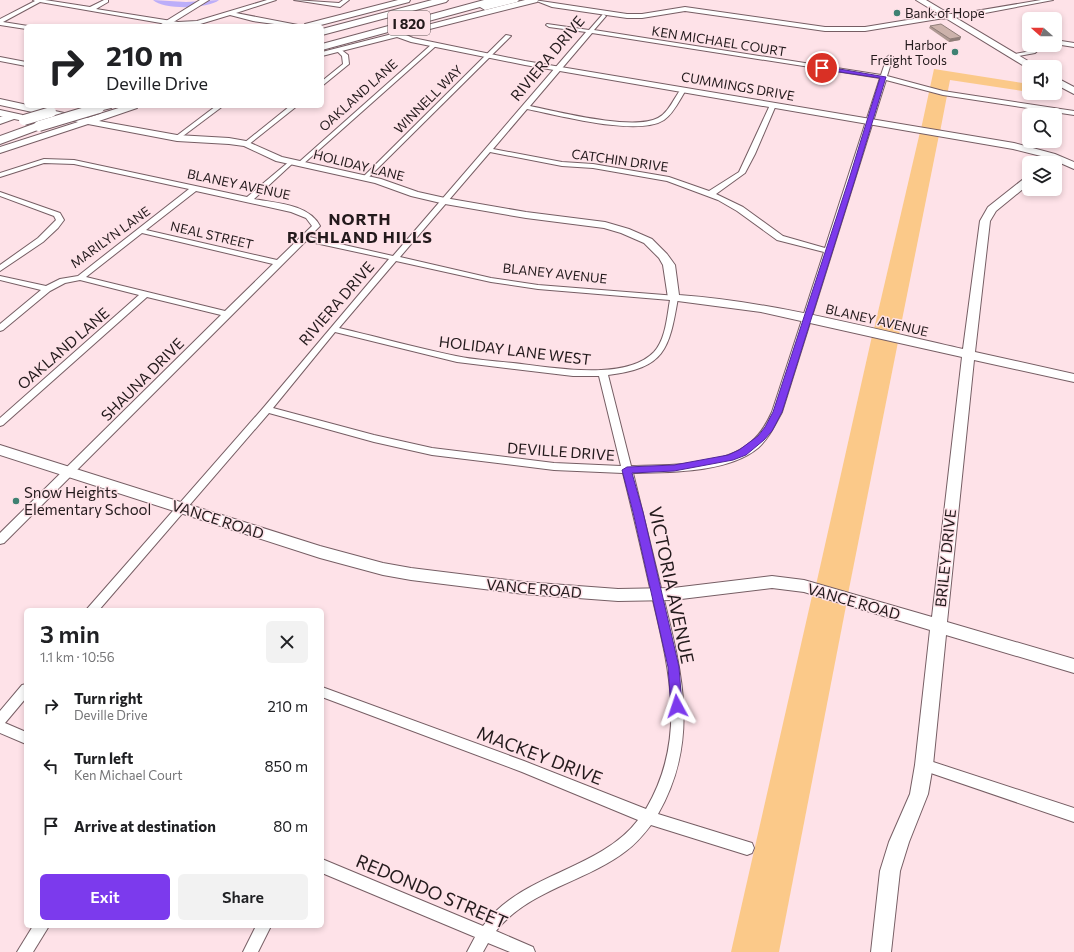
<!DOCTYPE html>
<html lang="en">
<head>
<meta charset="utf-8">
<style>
	:root { --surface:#fff; --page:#f2f2f2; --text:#202124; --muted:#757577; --accent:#7c3aed }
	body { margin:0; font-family:Commissioner,sans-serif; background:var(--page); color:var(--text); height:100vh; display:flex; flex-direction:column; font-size:15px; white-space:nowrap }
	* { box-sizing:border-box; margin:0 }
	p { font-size:13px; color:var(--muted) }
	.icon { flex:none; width:22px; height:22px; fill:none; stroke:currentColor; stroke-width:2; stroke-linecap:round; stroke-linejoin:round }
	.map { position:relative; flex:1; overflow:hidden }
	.details { position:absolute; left:24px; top:608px; width:300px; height:320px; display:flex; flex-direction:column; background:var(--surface); border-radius:6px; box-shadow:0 2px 6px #0003 }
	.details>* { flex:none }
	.banner { position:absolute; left:24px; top:24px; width:300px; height:84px; border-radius:6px; box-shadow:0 2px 6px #0003; background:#fff; color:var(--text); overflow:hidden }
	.needle { width:26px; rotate:291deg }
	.controls { position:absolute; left:1022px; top:12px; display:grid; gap:8px }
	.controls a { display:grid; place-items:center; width:40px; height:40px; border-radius:6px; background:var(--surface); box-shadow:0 2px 6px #0003; font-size:20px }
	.pin { position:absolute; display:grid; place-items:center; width:34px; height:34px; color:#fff; margin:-17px; border:2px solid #fff; border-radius:50%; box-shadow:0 1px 4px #0007 }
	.me { position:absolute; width:44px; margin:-22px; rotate:355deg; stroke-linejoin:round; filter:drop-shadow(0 0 3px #0008) }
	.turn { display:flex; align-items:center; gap:14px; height:84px; padding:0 16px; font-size:18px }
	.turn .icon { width:52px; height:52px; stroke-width:2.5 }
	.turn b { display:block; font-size:28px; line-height:34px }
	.round { display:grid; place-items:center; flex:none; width:42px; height:42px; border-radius:6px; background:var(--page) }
	.overview { display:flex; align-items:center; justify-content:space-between; height:68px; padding:0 16px }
	h1 { font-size:24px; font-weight:600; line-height:30px }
	.cta { display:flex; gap:8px; margin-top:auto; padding:8px 16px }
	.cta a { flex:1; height:46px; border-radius:6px; background:var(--accent); color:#fff; font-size:16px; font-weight:600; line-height:46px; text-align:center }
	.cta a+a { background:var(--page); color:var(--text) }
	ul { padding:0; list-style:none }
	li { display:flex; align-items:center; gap:12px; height:60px; padding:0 16px }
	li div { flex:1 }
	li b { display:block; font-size:15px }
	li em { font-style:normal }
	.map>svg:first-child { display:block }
</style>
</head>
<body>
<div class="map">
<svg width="1074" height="952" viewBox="0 0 1074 952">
	<rect width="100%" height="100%" fill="#fee2e8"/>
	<g fill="#fbc989">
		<path d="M934,69L1029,84V92L950,80L940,132L921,129Z"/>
		<path d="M920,132L939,135L899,335L874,329Z"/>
		<path d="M872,336L898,342L848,594L816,585Z"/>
		<path d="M812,596L846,606L779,952H731Z"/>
	</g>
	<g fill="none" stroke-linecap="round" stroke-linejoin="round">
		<path fill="#bcaef9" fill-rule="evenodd" d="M153,0L186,2L219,0C208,9 164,10 153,0Z"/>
		<defs>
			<g id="street">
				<path d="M33,0H45L90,7L104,0H108V2L96,9L178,22L197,21L267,0H276L236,13L303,26H289L253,21L230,15L197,25L178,26L40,2L3,22L28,26H26V29L0,25V19L35,1Z"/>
				<path d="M294,0L339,3L343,0H349L340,7Z"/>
				<path d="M534,0L627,14H642L685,7L825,27H865L938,15L964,13L1041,0H1053L964,17L938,19L865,31H825L685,11L642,18H627L552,7Z"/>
				<path d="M603,14L606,16L594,30L881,75L887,57L890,55L893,57L887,76L943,91L1074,111V115L943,95L886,80L782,412C775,425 769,438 758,448C728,473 670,472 633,473C643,513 652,552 662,592C681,669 701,739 658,814L752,843L754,848L752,853L747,855L651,825C644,834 636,844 626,851C586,882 528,890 496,931L533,947L535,952H510L488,943L483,952H467L475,937L322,873V859L483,926C521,873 599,871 638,820L522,772L322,697V687L524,761L646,809C688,737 669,668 651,592C642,552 633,513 623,473L554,470L432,455L374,442L269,413L99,610H86L264,407L389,259L306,241L4,543L0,544V533L221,315L147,297L3,425L0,426V418L139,295L80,280L65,283L50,291L3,330L0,331V324L41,290L0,280V276L46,286L60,279L78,276L189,189L74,164L44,163L0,177V173L44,159L74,160L247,197L291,160L293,161V163L254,199C275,203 309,204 320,226L309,237L393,256L586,32L549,27L546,25L547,24L589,30ZM592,33L880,78L825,248L783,236L743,207L716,194L745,173L755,154L776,105L775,104L770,105L739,172L709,191L669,177L593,164L562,162L493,149L527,109C558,115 638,137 664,120C674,113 680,99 686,90L685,89H681C674,98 669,112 658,118C633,131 559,112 530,106ZM490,152L562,166L593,168L667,181L718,200L737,211L777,240L824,252L772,412C767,423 761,434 751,442C723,467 667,465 631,466L608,375C665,368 669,350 678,298L677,296L538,285L491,278L400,257ZM196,191L291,212L306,218L312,226L277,260L146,230ZM142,233L273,264L225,311L86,277ZM396,261L491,282L538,289L670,300C667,316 666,339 654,352C625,382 551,367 513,363C495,361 475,360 456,356C417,348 378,337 339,328ZM335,332L457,362L573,376H599L621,466L554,463L432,448L374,435L273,408Z"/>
				<path d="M506,35L511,36L367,179H363V177Z"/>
				<path d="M1055,40L1074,43V47L1055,44Z"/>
				<path d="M432,44L437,45L302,165H298V163Z"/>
				<path d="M1038,45H1044L1035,53L1013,57L1010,55L1031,51Z"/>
				<path d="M339,48L348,55L349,64L322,86V81L343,64L342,56L336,50Z"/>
				<path d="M0,57L26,62V66L0,61Z"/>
				<path d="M216,106H223L179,139H175V137Z"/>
				<path d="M290,106H297L248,145H244V143Z"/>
				<path d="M0,192L60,213L64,220L58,228L43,242L0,271V265L38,238L56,220L54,216L0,196Z"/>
				<path d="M26,684V698L5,723L26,732V744L0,733V711L22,685Z"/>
				<path d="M924,759L1074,808V822L919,769L918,765L919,761Z"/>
				<path d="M33,926H49L33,952H17Z"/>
				<path d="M256,926H271L258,952H243Z"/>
			</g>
			<g id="secondary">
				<path d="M200,0H209L167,26H158Z"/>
				<path d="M398,0H410L409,2L317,26H304L305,24Z"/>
				<path d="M525,0H538L537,2L406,35L413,38L525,61L1014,143L1055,154L1074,162V169L1049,158L1013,149L525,65L411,42L397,37L322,56V52Z"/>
				<path d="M0,99L87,118L125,106H138L137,108L99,121L177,135L229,138L246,141L282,157L381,179L418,192L445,198L526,212L605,222L629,229L652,239L667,254L675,265L679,295C775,302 869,328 963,349L980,221L988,207L1026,177L1029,176V184L996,211L990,221L975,352L1074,374V382L974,360L947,622L1074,659V673L946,635L933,765L928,794L909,842L900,871L891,952H871L880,871L889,842L910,794L915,765L930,630L804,592L772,588L673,600L618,601L524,594L411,580L383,575L320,558L0,455V445L320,546L383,563L411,568L524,582L618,589L673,588L772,576L804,580L932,617L962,357L761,312L670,300L668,298L663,265L659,258L644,243L621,233L604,228L526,218L445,204L411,196L375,183L276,161L244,146L229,144L177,141L88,124L0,153V147L78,122L0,105Z"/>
				<path d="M0,110L41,119L43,121L38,124L0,116Z"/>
			</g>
			<g id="primary">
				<path d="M916,0H926L1038,67H1029V69Z"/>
				<path d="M1055,77L1074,87V94L1055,84Z"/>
			</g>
			<g id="highway">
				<path d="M432,0H448L446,2L322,35V29Z"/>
				<path d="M484,0H519L517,2L485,10L480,7L322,50V44Z"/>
				<path d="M95,106H113L111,108L99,111L95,110L93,108Z"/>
				<path d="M10,114L14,115L16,117L14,119L0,124V117Z"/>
				<path d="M39,122L43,124L45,126L43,128L0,144V136Z"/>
			</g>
		</defs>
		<use href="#street" stroke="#765e64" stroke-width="2"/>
		<use href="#secondary" stroke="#765e64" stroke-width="2"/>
		<use href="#primary" stroke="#765e64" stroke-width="2"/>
		<use href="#highway" stroke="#765e64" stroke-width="2"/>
		<use href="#street" fill="#fff" fill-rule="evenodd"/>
		<use href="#secondary" fill="#fff" fill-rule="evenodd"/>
		<use href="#primary" fill="#fff" fill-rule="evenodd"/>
		<use href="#highway" fill="#fff" fill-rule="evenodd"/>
		<defs>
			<g id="highway-bridge">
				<path d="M24,120L51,112"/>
				<path d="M39,126L99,108"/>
			</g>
		</defs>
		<use href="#highway-bridge" stroke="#765e64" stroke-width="12" stroke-linecap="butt"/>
		<use href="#highway-bridge" stroke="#fff" stroke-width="10"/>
	</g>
	<path fill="#af9993" d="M930,26L960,40L949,42L929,28Z"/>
	<path fill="#8f7d78" d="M961,37L960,40L949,42L950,39Z"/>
	<path fill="#ccb2ab" stroke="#8f7d78" d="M941,24L961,37L950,39L930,26Z"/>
	<path fill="#7c3aed" stroke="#51269a" d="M822,66L886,77L856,176L782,412L772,431L764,440L746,455L733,460L674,471L632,473L643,512L679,667L682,706L681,709L677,711L673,709L671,706L668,667L633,512L622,470L627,467L674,465L728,455L739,450L758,436L765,427L773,412L850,176L880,78L820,69V66Z"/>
	<g fill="#3f8172" stroke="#fee2e8" stroke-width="1.5">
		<circle cx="897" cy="13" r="4"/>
		<circle cx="955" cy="52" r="4"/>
		<circle cx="16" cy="501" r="4"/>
	</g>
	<g text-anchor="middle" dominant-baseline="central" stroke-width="3" stroke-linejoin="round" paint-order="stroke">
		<g font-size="13" fill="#231a1c" stroke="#fee2e8" text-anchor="start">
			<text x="905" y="13">Bank of Hope</text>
			<text x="947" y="45" text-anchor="end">Harbor<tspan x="947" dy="15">Freight Tools</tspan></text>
		</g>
		<g font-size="13" fill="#231a1c" stroke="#fee2e8">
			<text transform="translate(719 41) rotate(9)">KEN MICHAEL COURT</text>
			<text transform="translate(738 86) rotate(10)">CUMMINGS DRIVE</text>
			<text transform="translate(358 95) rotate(-42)">OAKLAND LANE</text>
			<text transform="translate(428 99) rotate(-45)">WINNELL WAY</text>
			<text transform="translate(620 160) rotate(8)">CATCHIN DRIVE</text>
			<text transform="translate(359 165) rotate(14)">HOLIDAY LANE</text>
			<text transform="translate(239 184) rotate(12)">BLANEY AVENUE</text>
			<text transform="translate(212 235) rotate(13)">NEAL STREET</text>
			<text transform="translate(110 237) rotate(-36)">MARILYN LANE</text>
			<text transform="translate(555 273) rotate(6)">BLANEY AVENUE</text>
			<text transform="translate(877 320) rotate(13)">BLANEY AVENUE</text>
		</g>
		<rect fill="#fee2e8" stroke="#655659" stroke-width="1" x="388" y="11" width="42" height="24" rx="3"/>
		<g font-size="14" font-weight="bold" fill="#231a1c">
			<text x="409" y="23">I 820</text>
		</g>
		<g font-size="15" fill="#231a1c" stroke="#fee2e8">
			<text transform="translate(547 58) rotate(-50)">RIVIERA DRIVE</text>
			<text transform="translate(336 303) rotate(-49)">RIVIERA DRIVE</text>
			<text transform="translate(63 348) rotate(-41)">OAKLAND LANE</text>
			<text transform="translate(515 350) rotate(7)">HOLIDAY LANE WEST</text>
			<text transform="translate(142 379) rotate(-45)">SHAUNA DRIVE</text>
			<text transform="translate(561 451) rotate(4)">DEVILLE DRIVE</text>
			<text transform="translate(218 519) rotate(18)">VANCE ROAD</text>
			<text transform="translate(945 558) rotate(-84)">BRILEY DRIVE</text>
			<text transform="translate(534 588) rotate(5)">VANCE ROAD</text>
			<text transform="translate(854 601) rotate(16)">VANCE ROAD</text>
		</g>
		<g font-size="15" fill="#231a1c" stroke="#fee2e8" text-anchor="start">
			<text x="24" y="492">Snow Heights<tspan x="24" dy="17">Elementary School</tspan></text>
		</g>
		<g font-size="16" font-weight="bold" letter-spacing="1" fill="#231a1c" stroke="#fee2e8">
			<text x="360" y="218">NORTH<tspan x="360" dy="18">RICHLAND HILLS</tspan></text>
		</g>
		<g font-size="18" fill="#231a1c" stroke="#fee2e8">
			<text transform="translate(672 585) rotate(78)">VICTORIA AVENUE</text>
			<text transform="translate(540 755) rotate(21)">MACKEY DRIVE</text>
			<text transform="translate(432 891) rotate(23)">REDONDO STREET</text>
		</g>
	</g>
</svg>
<div class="controls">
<a><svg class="needle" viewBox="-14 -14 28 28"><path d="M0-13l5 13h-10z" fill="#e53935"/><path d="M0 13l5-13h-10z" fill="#757577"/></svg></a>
<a><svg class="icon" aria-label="sound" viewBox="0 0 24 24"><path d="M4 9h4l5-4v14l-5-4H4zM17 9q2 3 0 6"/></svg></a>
<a><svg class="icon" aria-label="search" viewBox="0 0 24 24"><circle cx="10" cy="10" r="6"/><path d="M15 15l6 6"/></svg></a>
<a><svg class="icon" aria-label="layers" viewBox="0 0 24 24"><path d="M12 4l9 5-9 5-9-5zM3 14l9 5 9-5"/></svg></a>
</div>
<div class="pin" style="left:822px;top:68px;background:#d93025"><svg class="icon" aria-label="arrive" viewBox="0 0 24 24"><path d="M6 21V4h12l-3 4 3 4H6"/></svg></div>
<svg class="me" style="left:677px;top:706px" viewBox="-20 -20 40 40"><path d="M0-17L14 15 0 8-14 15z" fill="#7c3aed" stroke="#fff" stroke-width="4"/></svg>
<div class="banner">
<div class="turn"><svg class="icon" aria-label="right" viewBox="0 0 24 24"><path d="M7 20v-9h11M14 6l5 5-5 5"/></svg><div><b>210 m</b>Deville Drive</div></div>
</div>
<section class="details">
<div class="overview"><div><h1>3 min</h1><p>1.1 km · 10:56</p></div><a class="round"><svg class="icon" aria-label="close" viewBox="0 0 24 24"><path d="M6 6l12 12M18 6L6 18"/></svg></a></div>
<ul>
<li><svg class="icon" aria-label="right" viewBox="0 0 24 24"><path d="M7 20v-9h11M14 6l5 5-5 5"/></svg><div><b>Turn right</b><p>Deville Drive</p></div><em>210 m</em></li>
<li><svg class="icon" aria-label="left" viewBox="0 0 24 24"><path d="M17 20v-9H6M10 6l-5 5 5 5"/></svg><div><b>Turn left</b><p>Ken Michael Court</p></div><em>850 m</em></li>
<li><svg class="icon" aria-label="arrive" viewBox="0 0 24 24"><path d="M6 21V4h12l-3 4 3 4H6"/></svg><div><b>Arrive at destination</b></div><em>80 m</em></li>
</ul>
<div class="cta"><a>Exit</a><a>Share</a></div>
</section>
</div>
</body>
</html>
